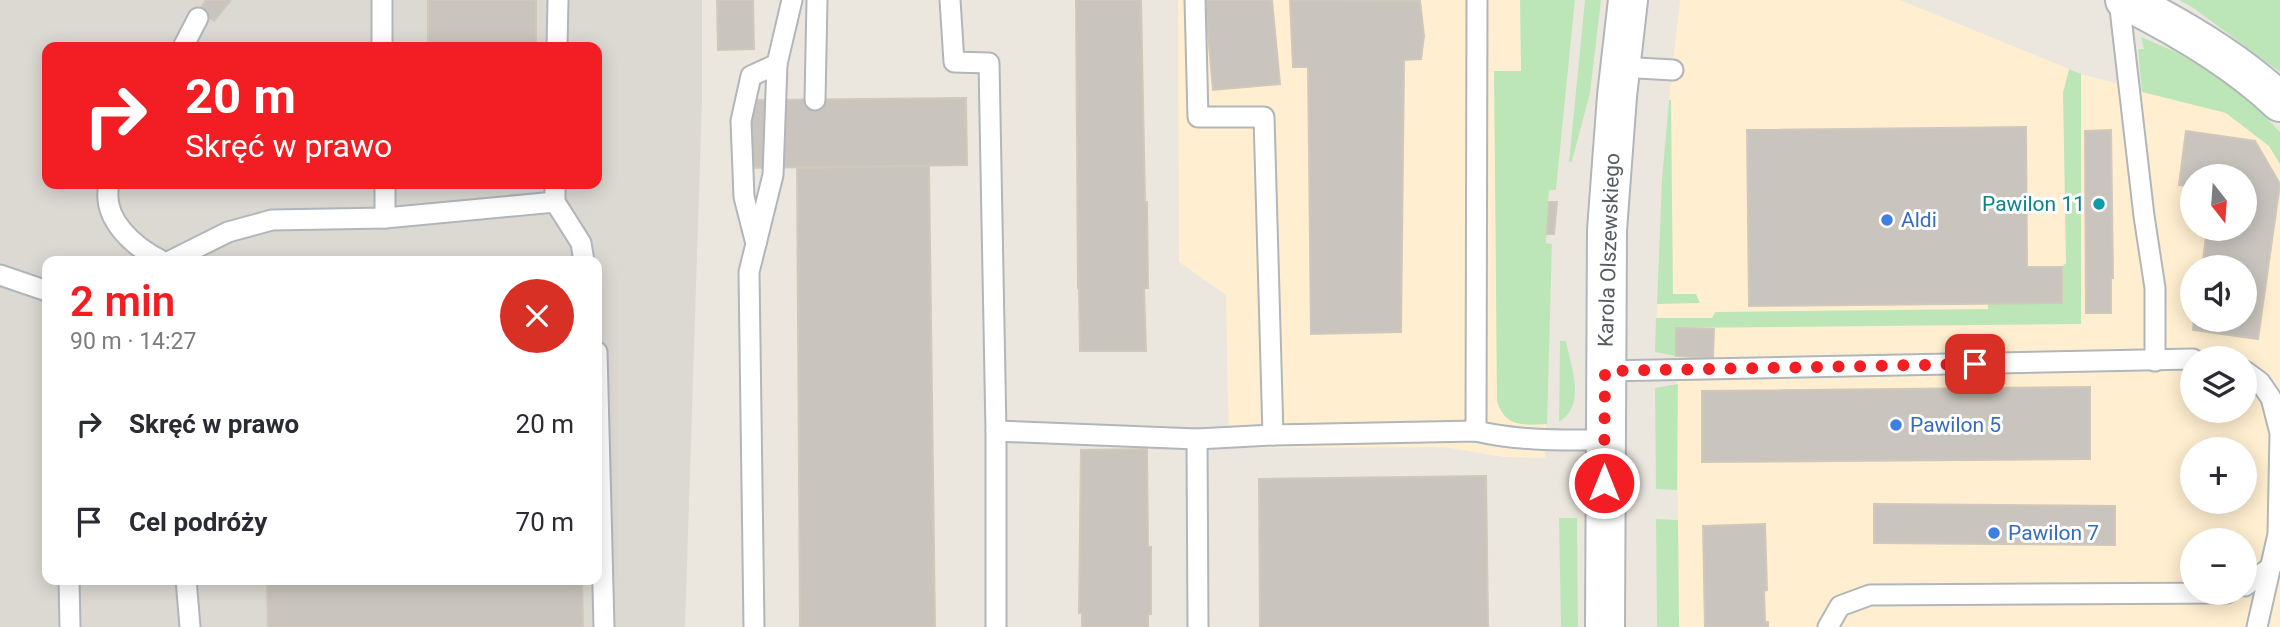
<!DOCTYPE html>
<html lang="pl">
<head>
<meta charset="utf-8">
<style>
	:root { --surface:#fff; --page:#f2f2f3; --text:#2b2b33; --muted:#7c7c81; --accent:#f21e23 }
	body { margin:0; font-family:Roboto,sans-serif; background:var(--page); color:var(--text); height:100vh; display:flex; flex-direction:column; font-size:26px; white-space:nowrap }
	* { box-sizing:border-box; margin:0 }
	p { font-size:23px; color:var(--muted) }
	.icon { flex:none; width:38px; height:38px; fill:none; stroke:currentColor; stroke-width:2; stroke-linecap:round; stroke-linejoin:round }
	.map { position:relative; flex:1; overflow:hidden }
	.panel { position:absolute; left:42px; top:256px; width:560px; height:329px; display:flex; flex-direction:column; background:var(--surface); border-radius:14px; box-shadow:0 4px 18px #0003 }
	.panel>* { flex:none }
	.banner { position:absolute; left:42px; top:42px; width:560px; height:147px; border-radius:14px; box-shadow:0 4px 18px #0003; background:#f21e23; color:#fff; overflow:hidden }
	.needle { width:46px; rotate:163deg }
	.fabs { position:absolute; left:2180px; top:164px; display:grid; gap:14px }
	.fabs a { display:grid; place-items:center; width:77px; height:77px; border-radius:50%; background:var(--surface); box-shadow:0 4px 18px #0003; font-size:35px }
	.pin { position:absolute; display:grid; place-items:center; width:60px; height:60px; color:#fff; margin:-30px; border-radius:14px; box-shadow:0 4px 10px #0006 }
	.me { position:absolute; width:77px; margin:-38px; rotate:0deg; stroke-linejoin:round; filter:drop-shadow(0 0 5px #0008) }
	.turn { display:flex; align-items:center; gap:24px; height:147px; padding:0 28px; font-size:32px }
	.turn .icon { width:91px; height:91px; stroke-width:2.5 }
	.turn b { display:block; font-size:49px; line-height:60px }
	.round { display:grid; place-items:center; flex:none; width:74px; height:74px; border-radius:37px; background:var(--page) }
	.overview { display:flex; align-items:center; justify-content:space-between; height:119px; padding:0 28px }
	h1 { font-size:42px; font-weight:600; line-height:52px; color:var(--accent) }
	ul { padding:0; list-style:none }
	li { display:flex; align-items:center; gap:21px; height:98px; padding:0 28px }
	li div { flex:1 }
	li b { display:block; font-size:26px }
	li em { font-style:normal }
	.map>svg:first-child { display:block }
</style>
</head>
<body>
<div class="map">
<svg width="2280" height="627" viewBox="0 0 2280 627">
	<rect width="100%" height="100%" fill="#ece7de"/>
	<g fill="#ffefd0" fill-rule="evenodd">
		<path d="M1178,0H1575L1556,190H1549V202L1546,243L1552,244L1545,458L1504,457L1445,447L1229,448L1226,295L1179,262Z"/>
		<path d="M1680,0H1900L2081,74L2226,113L2269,146L2280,164V627H1679L1676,328H1656L1669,100ZM2193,177H2245V229H2193ZM2193,268H2245V320H2193ZM2193,359H2245V411H2193ZM2193,450H2245V502H2193ZM2193,541H2245V593H2193Z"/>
	</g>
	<path fill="#dcd9d3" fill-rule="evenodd" d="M0,0H702V101L685,627H0ZM47,47H597V184H47ZM47,261H597V579H47Z"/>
	<g fill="#bde6b8">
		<path d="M1520,0H1575L1556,190H1549L1546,243L1552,244L1547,424C1524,425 1505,428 1497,401L1494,71H1521Z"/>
		<path d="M1585,0H1601L1590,93L1572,161L1569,162Z"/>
		<path d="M2179,0H2280V72L2192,7Z"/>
		<path d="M2141,37L2178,53L2237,88L2280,132V164L2269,146L2226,113L2142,92L2138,49H2144Z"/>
		<path d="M2069,69L2081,74V324L1676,328V356L1655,352L1656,318H1712L1715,312L1988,309V304L2062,303V267L2066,263L2063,93Z"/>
		<path d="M1669,100H1671L1673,294H1696L1700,303L1657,304L1662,180Z"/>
		<path d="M1560,341H1566C1571,368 1587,405 1559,422Z"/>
		<path d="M1678,384L1677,490L1656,489L1655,388Z"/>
		<path d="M1559,518H1577L1578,627H1561Z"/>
		<path d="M1656,519L1678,520L1679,627H1657Z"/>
	</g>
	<g fill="#c9c4bd" stroke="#d1c8bc" stroke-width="2">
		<path d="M206,0H231L214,21L199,11Z"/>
		<rect x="428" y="0" width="108" height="47"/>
		<path d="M717,0H753L754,49L718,50Z"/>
		<path d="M1076,0H1141L1145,202H1147L1148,288H1144L1146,351H1080L1079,288H1078Z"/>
		<path d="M1205,0H1272L1280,84L1213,90Z"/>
		<path d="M1290,0L1420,1L1424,36L1421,59L1404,60L1401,332L1311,334L1308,67H1293Z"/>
		<path d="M966,98L967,165L751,168L750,100Z"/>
		<path d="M2026,127L2027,267H2062V303L1749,306L1747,130Z"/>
		<path d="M2111,130L2113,278H2111V313H2086L2085,131Z"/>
		<path d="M2186,131L2255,141L2280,184L2258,339L2193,330L2194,320H2245V268H2202L2207,229H2245V177H2193V187L2179,185Z"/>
		<path d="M929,166L935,627H800L797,168Z"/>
		<path d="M1549,202H1557L1554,234H1547Z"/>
		<path d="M1676,328L1714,329L1713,358L1676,356Z"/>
		<path d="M2090,387V459L1702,462V391Z"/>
		<path d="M1147,449L1148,547H1151V614H1148V627H1082V613H1079L1081,450Z"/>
		<path d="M1486,476L1488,627H1260L1259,479Z"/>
		<path d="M1874,504L2115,506V545L1874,543Z"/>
		<path d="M1765,524L1767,590L1764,591L1765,622H1768V627H1705L1703,526Z"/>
		<path d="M267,579H582L583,627H268Z"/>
	</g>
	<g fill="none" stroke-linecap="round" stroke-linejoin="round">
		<defs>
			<g id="service">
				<path d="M382,0V47"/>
				<path d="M950,0L954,62L989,63L996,431V627"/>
				<path d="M1195,0L1198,117H1264L1273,435"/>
				<path d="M2119,0L2144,216L2155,288V361"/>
				<path d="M183,47L198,18"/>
				<path d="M557,47L558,0"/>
				<path d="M1620,67L1673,70"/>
				<path d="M815,100L817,0"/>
				<path d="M109,184C101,219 134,247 162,261"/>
				<path d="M385,184V218"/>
				<path d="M555,184V202L581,243L584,261"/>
				<path d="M756,244L744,197L741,121L751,76L777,64"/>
				<path d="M170,261L228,232L272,220L385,218L555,202"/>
				<path d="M0,275L47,291"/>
				<path d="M597,352L604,627"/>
				<path d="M1605,371L2193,359"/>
				<path d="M2245,371L2260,382L2271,398L2280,433L2278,534L2257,627"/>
				<path d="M996,431L1197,439L1273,435L1476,431C1517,441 1562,440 1604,440"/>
				<path d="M1476,431L1477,0"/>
				<path d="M1197,439L1198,627"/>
				<path d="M69,579L70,627"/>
				<path d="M186,579L190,627"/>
				<path d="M2245,586L2271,567"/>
				<path d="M754,627L749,272L773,175L777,64L792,0"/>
				<path d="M1828,627L1840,606L1870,595L2227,593"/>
			</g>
			<path id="minor" d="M2125,0C2179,27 2236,60 2280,102"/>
			<path id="tertiary" d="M1605,627L1607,230L1617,96L1628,0"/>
		</defs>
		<use href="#service" stroke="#b1b6ba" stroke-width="23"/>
		<use href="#minor" stroke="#b1b6ba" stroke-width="42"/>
		<use href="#tertiary" stroke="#b1b6ba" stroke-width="42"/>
		<use href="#service" stroke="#fff" stroke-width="19"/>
		<use href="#minor" stroke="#fff" stroke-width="38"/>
		<use href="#tertiary" stroke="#fff" stroke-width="38"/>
	</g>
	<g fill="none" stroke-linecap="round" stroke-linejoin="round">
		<path stroke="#f21e23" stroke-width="12" stroke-dasharray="0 21.6" d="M1604,483L1605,371L1975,364"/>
	</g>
	<circle fill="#0f9aa8" stroke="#fff" stroke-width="2.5" cx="2099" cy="204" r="7"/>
	<g fill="#3f7fe0" stroke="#fff" stroke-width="2.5">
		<circle cx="1887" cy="220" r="7"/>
		<circle cx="1896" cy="425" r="7"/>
		<circle cx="1994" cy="533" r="7"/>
	</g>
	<g text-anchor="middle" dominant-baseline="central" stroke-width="6" stroke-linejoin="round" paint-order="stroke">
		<g font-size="21" fill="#0d838f" stroke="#fff" text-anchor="end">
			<text x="2085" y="204">Pawilon 11</text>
		</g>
		<g font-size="21" fill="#366cbe" stroke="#fff" text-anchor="start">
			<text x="1901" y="220">Aldi</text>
			<text x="1910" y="425">Pawilon 5</text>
			<text x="2008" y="533">Pawilon 7</text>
		</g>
		<g font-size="21" fill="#575c61" stroke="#fff">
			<text transform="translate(1609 250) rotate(-88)">Karola Olszewskiego</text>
		</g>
	</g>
</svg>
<div class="fabs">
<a><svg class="needle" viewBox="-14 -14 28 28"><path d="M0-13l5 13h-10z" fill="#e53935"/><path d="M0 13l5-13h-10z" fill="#7c7c81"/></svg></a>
<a><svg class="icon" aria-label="sound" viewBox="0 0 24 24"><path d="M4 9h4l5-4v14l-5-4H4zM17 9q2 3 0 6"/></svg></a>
<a><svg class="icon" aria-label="layers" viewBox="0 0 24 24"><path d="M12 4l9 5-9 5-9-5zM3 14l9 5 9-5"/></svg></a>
<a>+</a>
<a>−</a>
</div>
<div class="pin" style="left:1975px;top:364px;background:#d93025"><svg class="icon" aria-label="arrive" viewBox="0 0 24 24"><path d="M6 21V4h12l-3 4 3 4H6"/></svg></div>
<svg class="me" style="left:1604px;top:483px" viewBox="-20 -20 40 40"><circle r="17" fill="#f21e23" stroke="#fff" stroke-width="3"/><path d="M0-11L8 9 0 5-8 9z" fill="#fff"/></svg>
<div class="banner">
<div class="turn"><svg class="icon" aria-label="right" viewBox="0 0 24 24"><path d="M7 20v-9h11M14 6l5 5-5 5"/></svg><div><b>20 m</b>Skręć w prawo</div></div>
</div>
<section class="panel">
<div class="overview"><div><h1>2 min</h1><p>90 m · 14:27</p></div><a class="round" style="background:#d93025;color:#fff"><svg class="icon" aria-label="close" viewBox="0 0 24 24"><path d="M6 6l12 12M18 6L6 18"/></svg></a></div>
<ul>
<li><svg class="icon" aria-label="right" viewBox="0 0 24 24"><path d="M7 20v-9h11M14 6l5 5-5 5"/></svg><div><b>Skręć w prawo</b></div><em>20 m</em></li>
<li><svg class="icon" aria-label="arrive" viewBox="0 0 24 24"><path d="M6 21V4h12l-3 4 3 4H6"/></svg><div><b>Cel podróży</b></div><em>70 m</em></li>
</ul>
</section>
</div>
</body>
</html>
